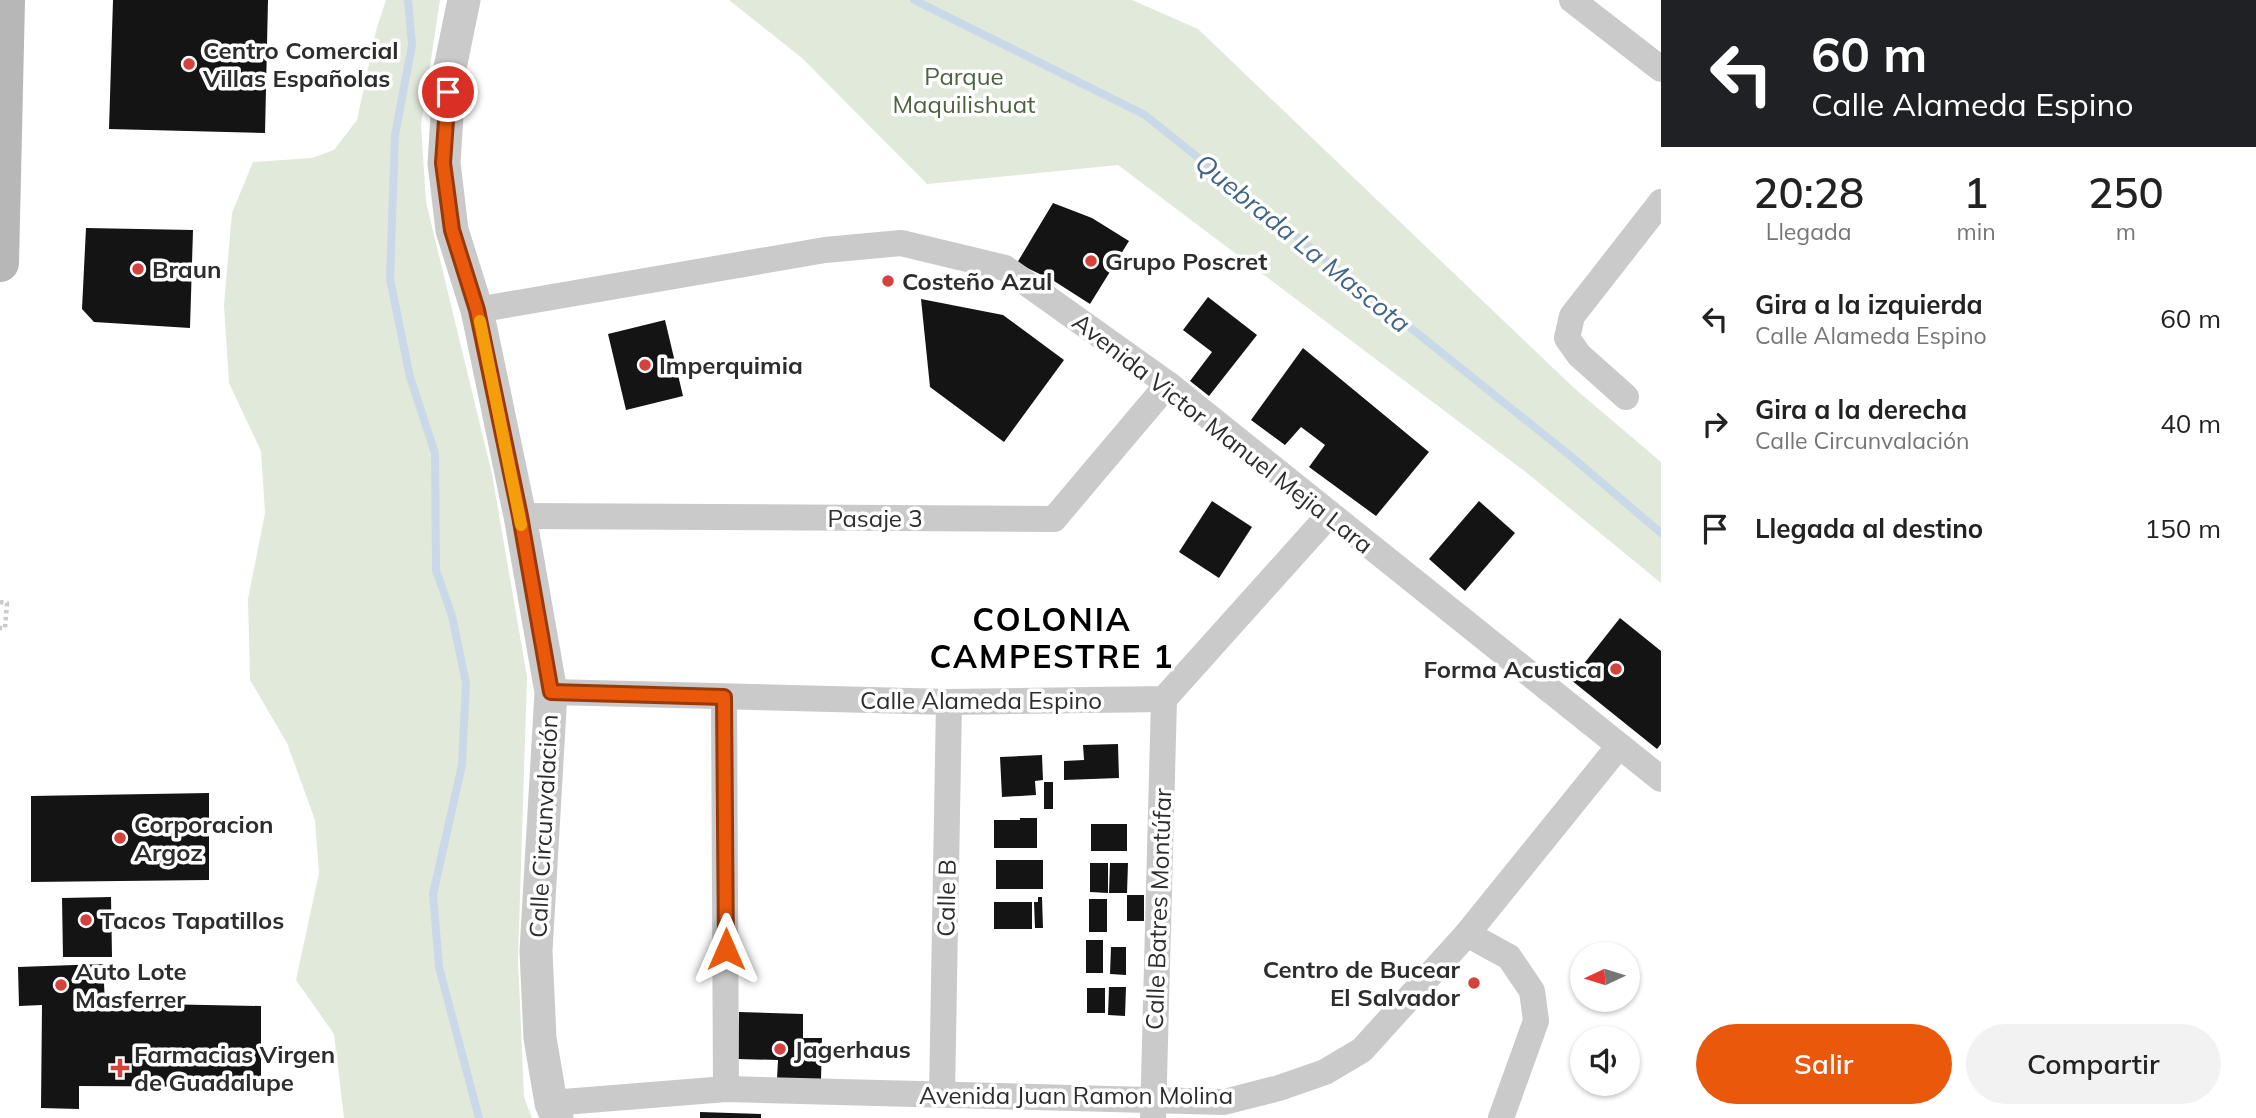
<!DOCTYPE html>
<html lang="es">
<head>
<meta charset="utf-8">
<style>
	:root { --surface:#fff; --page:#f2f2f2; --text:#222; --muted:#767676; --accent:#ea580c }
	body { margin:0; font-family:Mulish,sans-serif; background:var(--page); color:var(--text); height:100vh; display:flex; flex-direction:column; font-size:26px; white-space:nowrap }
	* { box-sizing:border-box; margin:0 }
	p { font-size:23px; color:var(--muted) }
	.icon { flex:none; width:38px; height:38px; fill:none; stroke:currentColor; stroke-width:2; stroke-linecap:round; stroke-linejoin:round }
	.map { position:relative; flex:1; overflow:hidden }
	.sheet { display:flex; flex-direction:column; background:var(--surface); width:595px }
	.sheet>* { flex:none }
	.top-card { background:#202124; color:#fff; overflow:hidden }
	.needle { width:46px; rotate:266deg }
	.fabs { position:absolute; left:1570px; top:942px; display:grid; gap:14px }
	.fabs a { display:grid; place-items:center; width:70px; height:70px; border-radius:50%; background:var(--surface); box-shadow:0 2px 5px #0004; font-size:35px }
	.pin { position:absolute; display:grid; place-items:center; width:60px; height:60px; color:#fff; margin:-30px; border:4px solid #fff; border-radius:50%; box-shadow:0 2px 7px #0007 }
	.me { position:absolute; width:77px; margin:-38px; rotate:0deg; stroke-linejoin:round; filter:drop-shadow(0 0 5px #0008) }
	.turn { display:flex; align-items:center; gap:24px; height:147px; padding:0 35px; font-size:32px }
	.turn .icon { width:91px; height:91px; stroke-width:2.5 }
	.turn b { display:block; font-size:49px; line-height:60px }
	.eta { display:flex; justify-content:space-evenly; align-items:center; height:119px; text-align:center }
	.eta b { font-size:42px; font-weight:600; line-height:49px }
	.primary-button { display:flex; gap:14px; margin-top:auto; padding:14px 35px }
	.primary-button a { flex:1; height:80px; border-radius:42px; background:var(--accent); color:#fff; font-size:28px; font-weight:600; line-height:80px; text-align:center }
	.primary-button a+a { background:var(--page); color:var(--text) }
	ul { padding:0; list-style:none }
	li { display:flex; align-items:center; gap:21px; height:105px; padding:0 35px }
	li div { flex:1 }
	li b { display:block; font-size:26px }
	li em { font-style:normal }
	main { display:flex; flex:1; min-height:0 }
	.map>svg:first-child { display:block }
</style>
</head>
<body>
<main>
<div class="map">
<svg width="1661" height="1118" viewBox="0 0 1661 1118">
	<rect width="100%" height="100%" fill="#fff"/>
	<g fill="#e1e9db">
		<path d="M386,0H440L421,125L426,202L492,474L527,677L518,959L524,1097L532,1118H344L334,1034L296,980L319,873L315,820L287,743L250,680L248,599L265,513L261,451L229,383L224,305L232,213L253,162L312,158L334,150L357,120L377,27Z"/>
		<path d="M729,0H1132L1198,29L1574,388L1661,462V583L1527,473L1118,165L927,184L802,58Z"/>
	</g>
	<g fill="none" stroke-linecap="round" stroke-linejoin="round">
		<g stroke="#c9d9e8" stroke-width="8">
			<path d="M408,0L412,45L395,135L390,279L410,377L435,453L436,570L452,616L466,683L462,765L433,894L439,967L479,1118"/>
			<path d="M914,0L1145,115L1573,458L1661,533"/>
		</g>
	</g>
	<g fill="#141414">
		<path d="M113,0H268L265,133L109,129Z"/>
		<path d="M1053,203L1092,218L1129,241L1090,304L1054,281L1017,263Z"/>
		<path d="M86,228L193,230L190,328L94,322L82,309Z"/>
		<path d="M1208,297L1257,335L1209,396L1190,381L1212,352L1183,330Z"/>
		<path d="M921,299L1003,315L1064,360L1004,442L930,387Z"/>
		<path d="M665,320L683,396L626,410L608,334Z"/>
		<path d="M1303,348L1429,452L1376,516L1309,467L1325,445L1301,427L1285,445L1251,420Z"/>
		<path d="M1212,501L1252,527L1219,578L1179,552Z"/>
		<path d="M1479,501L1515,533L1465,591L1429,559Z"/>
		<path d="M1620,618L1661,651V744L1657,749L1571,680Z"/>
		<path d="M1118,744L1119,778L1064,780V761L1084,760L1083,745Z"/>
		<path d="M1042,755L1043,780L1035,781L1036,795L1002,797L1000,757Z"/>
		<rect x="1044" y="782" width="9" height="27"/>
		<path d="M209,793V880L31,882V796Z"/>
		<path d="M1020,818H1037V848H994V820H1020Z"/>
		<rect x="1091" y="824" width="36" height="27"/>
		<rect x="996" y="860" width="47" height="29"/>
		<path d="M1090,863H1108V893L1090,892Z"/>
		<path d="M1110,863H1128L1127,893H1109Z"/>
		<rect x="1127" y="895" width="17" height="26"/>
		<path d="M111,897L112,957H63L62,898Z"/>
		<path d="M1038,897H1042L1043,928H1035L1034,902H1038Z"/>
		<rect x="1089" y="899" width="18" height="33"/>
		<rect x="994" y="902" width="38" height="27"/>
		<rect x="1086" y="940" width="17" height="33"/>
		<path d="M1111,947H1126V975L1110,974Z"/>
		<path d="M103,964L105,1003L261,1006V1087L79,1086V1109L41,1108L42,1005L19,1006L18,967Z"/>
		<path d="M1109,987H1126L1125,1016L1108,1015Z"/>
		<rect x="1087" y="988" width="18" height="25"/>
		<path d="M739,1012L803,1014V1038H822L821,1080L777,1079L778,1060L738,1059Z"/>
		<path d="M700,1112L761,1114V1118H700Z"/>
	</g>
	<g fill="none" stroke-linecap="round" stroke-linejoin="round">
		<path stroke="#cacaca" stroke-width="4.5" stroke-dasharray="3.5 3.5" stroke-linecap="butt" d="M0,602L7,603L5,628H0"/>
		<g stroke="#cacaca" stroke-width="26">
			<path d="M1572,0L1661,69"/>
			<path d="M477,310L825,250L901,243L1005,268L1168,384L1661,779"/>
			<path d="M1626,397L1579,355L1567,338L1572,316L1661,202"/>
			<path d="M520,516L1054,519L1168,384"/>
			<path d="M551,692L949,702L1164,699L1330,514"/>
			<path d="M724,697L726,1089"/>
			<path d="M1467,934L1509,957L1532,991L1536,1021L1501,1118"/>
			<path d="M942,1095L949,702"/>
			<path d="M551,1103L726,1089L1224,1102L1279,1088L1325,1072L1362,1050L1467,934L1619,746"/>
			<path d="M1153,1118L1164,699"/>
		</g>
		<path stroke="#cacaca" stroke-width="33" d="M464,0L450,68L444,163L452,230L477,310L520,516L551,692L536,951L540,1038L551,1103L557,1118"/>
		<path stroke="#b7b7b7" stroke-width="38" d="M0,263L6,0"/>
	</g>
	<g fill="none" stroke-linecap="round" stroke-linejoin="round">
		<defs>
			<path id="route" d="M448,92L443,163L452,230L477,310L520,516L551,692L724,697L726,949"/>
		</defs>
		<use href="#route" stroke="#983908" stroke-width="18"/>
		<use href="#route" stroke="#ea580c" stroke-width="12"/>
		<path stroke="#f59e0b" stroke-width="12" d="M480,321L521,525"/>
	</g>
	<g fill="#d5423d" stroke="#fff" stroke-width="2.5">
		<circle cx="189" cy="64" r="7"/>
		<circle cx="1091" cy="261" r="7"/>
		<circle cx="138" cy="269" r="7"/>
		<circle cx="888" cy="281" r="7"/>
		<circle cx="645" cy="365" r="7"/>
		<circle cx="1616" cy="669" r="7"/>
		<circle cx="120" cy="838" r="7"/>
		<circle cx="86" cy="920" r="7"/>
		<circle cx="1474" cy="983" r="7"/>
		<circle cx="61" cy="985" r="7"/>
		<circle cx="780" cy="1049" r="7"/>
		<path d="M116.5 1057.5h7v7h7v7h-7v7h-7v-7h-7v-7h7z"/>
	</g>
	<g text-anchor="middle" dominant-baseline="central" stroke-width="7" stroke-linejoin="round" paint-order="stroke">
		<g font-size="24" font-weight="bold" fill="#2d2d2d" stroke="#fff" text-anchor="start">
			<text x="203" y="50">Centro Comercial<tspan x="203" dy="28">Villas Españolas</tspan></text>
			<text x="1105" y="261">Grupo Poscret</text>
			<text x="152" y="269">Braun</text>
			<text x="902" y="281">Costeño Azul</text>
			<text x="659" y="365">Imperquimia</text>
			<text x="1602" y="669" text-anchor="end">Forma Acustica</text>
			<text x="134" y="824">Corporacion<tspan x="134" dy="28">Argoz</tspan></text>
			<text x="100" y="920">Tacos Tapatillos</text>
			<text x="1460" y="969" text-anchor="end">Centro de Bucear<tspan x="1460" dy="28">El Salvador</tspan></text>
			<text x="75" y="971">Auto Lote<tspan x="75" dy="28">Masferrer</tspan></text>
			<text x="794" y="1049">Jagerhaus</text>
			<text x="134" y="1054">Farmacias Virgen<tspan x="134" dy="28">de Guadalupe</tspan></text>
		</g>
		<g font-size="24" fill="#4c643e" stroke="#fff">
			<text x="964" y="76">Parque<tspan x="964" dy="28">Maquilishuat</tspan></text>
		</g>
		<g font-size="24" fill="#2d2d2d" stroke="#fff">
			<text transform="translate(1223 433) rotate(38)">Avenida Victor Manuel Mejia Lara</text>
			<text x="875" y="518">Pasaje 3</text>
			<text x="981" y="700">Calle Alameda Espino</text>
			<text transform="translate(543 826) rotate(-87)">Calle Circunvalación</text>
			<text transform="translate(946 898) rotate(-89)">Calle B</text>
			<text transform="translate(1158 909) rotate(-88)">Calle Batres Montúfar</text>
			<text x="1076" y="1095">Avenida Juan Ramon Molina</text>
		</g>
		<g font-size="26" font-style="italic" fill="#426587" stroke="#fff">
			<text transform="translate(1303 243) rotate(39)">Quebrada La Mascota</text>
		</g>
		<g font-size="32" font-weight="bold" letter-spacing="2" fill="#000" stroke="#fff">
			<text x="1052" y="619">COLONIA<tspan x="1052" dy="37">CAMPESTRE 1</tspan></text>
		</g>
	</g>
</svg>
<div class="fabs">
<a><svg class="needle" viewBox="-14 -14 28 28"><path d="M0-13l5 13h-10z" fill="#e53935"/><path d="M0 13l5-13h-10z" fill="#767676"/></svg></a>
<a><svg class="icon" aria-label="sound" viewBox="0 0 24 24"><path d="M4 9h4l5-4v14l-5-4H4zM17 9q2 3 0 6"/></svg></a>
</div>
<div class="pin" style="left:448px;top:92px;background:#d93025"><svg class="icon" aria-label="arrive" viewBox="0 0 24 24"><path d="M6 21V4h12l-3 4 3 4H6"/></svg></div>
<svg class="me" style="left:726px;top:949px" viewBox="-20 -20 40 40"><path d="M0-17L14 15 0 8-14 15z" fill="#ea580c" stroke="#fff" stroke-width="4"/></svg>
</div>
<section class="sheet">
<div class="top-card">
<div class="turn"><svg class="icon" aria-label="left" viewBox="0 0 24 24"><path d="M17 20v-9H6M10 6l-5 5 5 5"/></svg><div><b>60 m</b>Calle Alameda Espino</div></div>
</div>
<div class="eta">
<div><b>20:28</b><p>Llegada</p></div>
<div><b>1</b><p>min</p></div>
<div><b>250</b><p>m</p></div>
</div>
<ul>
<li><svg class="icon" aria-label="left" viewBox="0 0 24 24"><path d="M17 20v-9H6M10 6l-5 5 5 5"/></svg><div><b>Gira a la izquierda</b><p>Calle Alameda Espino</p></div><em>60 m</em></li>
<li><svg class="icon" aria-label="right" viewBox="0 0 24 24"><path d="M7 20v-9h11M14 6l5 5-5 5"/></svg><div><b>Gira a la derecha</b><p>Calle Circunvalación</p></div><em>40 m</em></li>
<li><svg class="icon" aria-label="arrive" viewBox="0 0 24 24"><path d="M6 21V4h12l-3 4 3 4H6"/></svg><div><b>Llegada al destino</b></div><em>150 m</em></li>
</ul>
<div class="primary-button"><a>Salir</a><a>Compartir</a></div>
</section>
</main>
</body>
</html>
